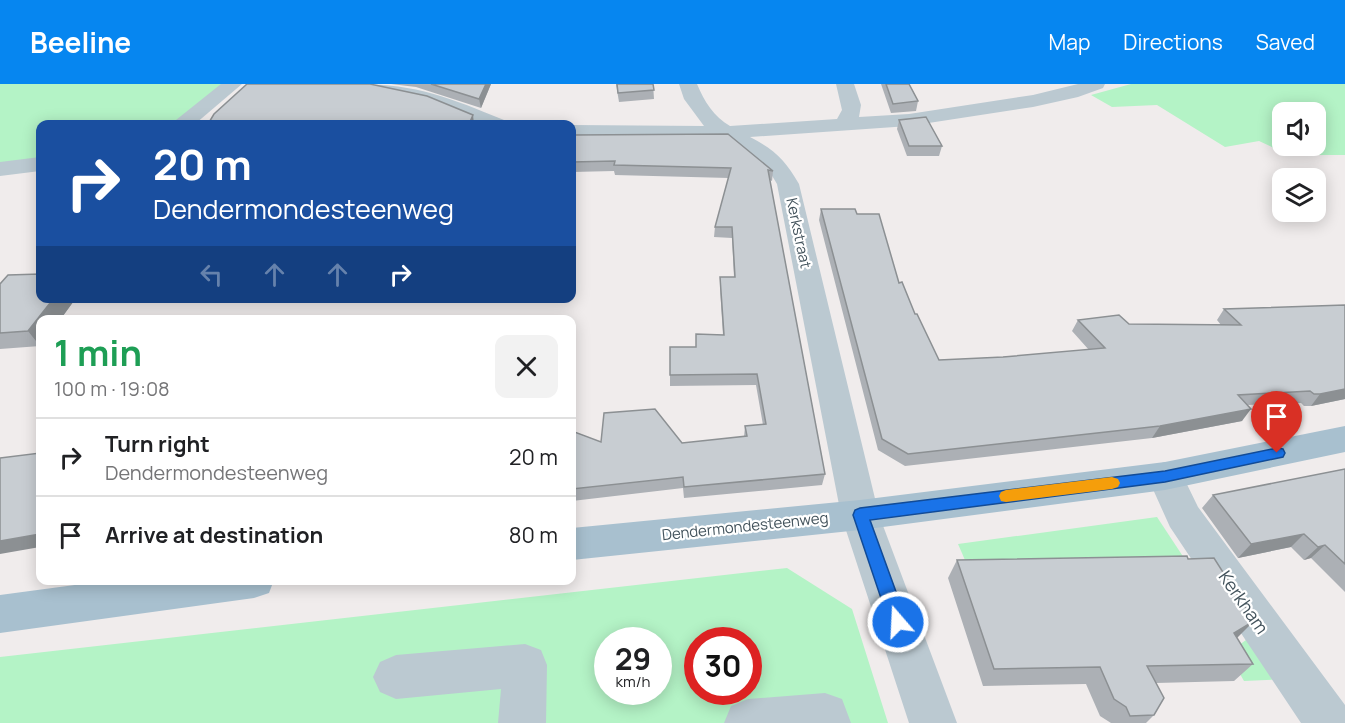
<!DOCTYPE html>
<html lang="en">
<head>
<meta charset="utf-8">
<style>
	:root { --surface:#fff; --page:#f2f2f2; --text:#202124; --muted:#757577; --line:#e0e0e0; --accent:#0686f0 }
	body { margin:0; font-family:Manrope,sans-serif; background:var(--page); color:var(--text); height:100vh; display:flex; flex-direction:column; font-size:22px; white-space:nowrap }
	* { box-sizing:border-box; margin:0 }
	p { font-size:20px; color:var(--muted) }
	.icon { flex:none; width:33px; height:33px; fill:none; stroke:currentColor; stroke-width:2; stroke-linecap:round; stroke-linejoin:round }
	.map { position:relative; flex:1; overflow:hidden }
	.drawer { position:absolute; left:36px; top:231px; width:540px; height:270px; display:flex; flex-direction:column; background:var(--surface); border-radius:12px; box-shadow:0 3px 15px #0003 }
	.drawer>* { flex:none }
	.banner { position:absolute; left:36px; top:36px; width:540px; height:183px; border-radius:12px; box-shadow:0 3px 15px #0003; background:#1a4fa0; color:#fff; overflow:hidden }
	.controls { position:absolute; left:1272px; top:18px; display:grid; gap:12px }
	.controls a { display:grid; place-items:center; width:54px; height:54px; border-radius:12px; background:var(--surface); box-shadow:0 3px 15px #0003; font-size:30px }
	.speed { position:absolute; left:594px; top:543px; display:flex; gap:12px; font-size:30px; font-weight:700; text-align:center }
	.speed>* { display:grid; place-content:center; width:78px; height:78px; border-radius:50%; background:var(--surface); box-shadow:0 3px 15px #0003; line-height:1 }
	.speed small { font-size:15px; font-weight:400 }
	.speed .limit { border:9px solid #d22; background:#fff; color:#111 }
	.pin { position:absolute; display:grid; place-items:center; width:51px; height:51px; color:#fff; margin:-62px -26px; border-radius:50% 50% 50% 0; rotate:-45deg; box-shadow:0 0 6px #0007 }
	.pin .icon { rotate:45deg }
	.me { position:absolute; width:66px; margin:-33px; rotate:341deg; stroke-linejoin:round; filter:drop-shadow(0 0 4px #0008) }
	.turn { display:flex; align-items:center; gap:21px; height:126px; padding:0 18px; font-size:27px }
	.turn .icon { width:78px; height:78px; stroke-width:2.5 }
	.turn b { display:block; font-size:42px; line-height:51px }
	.lanes { display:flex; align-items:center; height:57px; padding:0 18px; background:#0003; justify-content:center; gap:30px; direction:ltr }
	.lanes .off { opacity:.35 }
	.round { display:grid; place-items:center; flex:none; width:63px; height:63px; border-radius:12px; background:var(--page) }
	.headline { display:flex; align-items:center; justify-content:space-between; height:102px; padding:0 18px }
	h1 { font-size:36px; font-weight:700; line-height:45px; color:#1e9e55 }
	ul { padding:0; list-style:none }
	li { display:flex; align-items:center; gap:18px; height:78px; padding:0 18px; border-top:2px solid var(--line) }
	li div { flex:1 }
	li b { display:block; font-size:22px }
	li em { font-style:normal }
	header { display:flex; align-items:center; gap:36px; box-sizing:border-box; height:84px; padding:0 30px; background:var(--accent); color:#fff }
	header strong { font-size:28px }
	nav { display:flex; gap:33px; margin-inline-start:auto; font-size:21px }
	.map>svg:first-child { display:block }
</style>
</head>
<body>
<header>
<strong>Beeline</strong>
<nav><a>Map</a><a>Directions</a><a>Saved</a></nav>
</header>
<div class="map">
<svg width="1345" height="639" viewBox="0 0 1345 639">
	<rect width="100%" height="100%" fill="#f0ecec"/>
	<g fill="#b4f3c6" fill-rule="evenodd">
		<path d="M0,0H223L175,40H40V76L0,81Z"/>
		<path d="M1131,0H1345V71H1289L1259,57L1225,63L1157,21L1112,23L1091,11ZM1316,28V62H1282V28Z"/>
		<path d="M1157,433L1188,480L968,483L958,460Z"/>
		<path d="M787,484L852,525L888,639H0V573ZM608,556H658V608H608ZM698,556H748V608H698Z"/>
		<path d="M1208,496L1285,595L1244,597L1228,569L1246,556Z"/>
	</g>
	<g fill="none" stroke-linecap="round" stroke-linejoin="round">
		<g fill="#bbc9d1" fill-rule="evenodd">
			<path d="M221,0H242L195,40H173L176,36Z"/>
			<path d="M358,0C417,0 450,14 504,36L507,40H481L430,19L360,4Z"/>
			<path d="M679,0H697C704,17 714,33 730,42L837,35L842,26L836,0H854L861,21L859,33L909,30L1033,11L1078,0H1105L1103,4L1078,13L1033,23L909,42L750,53C775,66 785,76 799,100L879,431L957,639H909L841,431L777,100L768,85L756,74L722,54L572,53V41L704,42L684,15Z"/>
			<path d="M40,73V87L0,92V78Z"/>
			<path d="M1165,378L1178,382L1198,423L1345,621V639H1301L1170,443L1147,392L1152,382Z"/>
			<path d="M525,560L541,566L547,581L546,639H498L501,605L396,615L380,608L373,593L380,578L396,571Z"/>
			<path d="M825,609L842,615L851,639H724L731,622L748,615Z"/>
		</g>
		<g fill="#a8c0cf" fill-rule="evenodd">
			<path d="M1345,342V368L1165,406L860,446L572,476V444L860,416L1165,378Z"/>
			<path d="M112,496H274L269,509L254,514L0,549V511Z"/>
		</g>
	</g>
	<g fill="#acb0b5">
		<path d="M391,0H491L481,24L416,3Z"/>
		<path d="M616,0H653L654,15L619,18Z"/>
		<path d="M881,0H909L918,17L916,27L891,29Z"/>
		<path d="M899,36L942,62L939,72H907L897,45Z"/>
		<path d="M572,51L773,87L772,97L770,96L825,390L822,401L684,414L683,404L572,417V347L601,358L682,359L744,353L745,342L763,341L756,301L670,302V263H696L723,251L720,204V193H734L732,154L714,153L715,143L729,94L615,91L614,87L572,88Z"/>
		<path d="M821,125L857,130L899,199L915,230L939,276L1003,273L1089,266L1072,247L1078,236L1129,240L1221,241L1217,236L1224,225L1345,221V315L1311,322H1304L1301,319L1247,321L1242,337L1152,354L905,382L878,366L819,136Z"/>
		<path d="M0,200L40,214H76L60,236H40V262L0,265Z"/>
		<path d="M1345,385V508L1311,474L1304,476L1291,463L1238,474L1202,424L1213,411Z"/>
		<path d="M957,476L1237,554L1253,580L1234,597L1156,599L1154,631L1146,639H1111L1100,632L1086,600L983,602L948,494Z"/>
	</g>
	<g fill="#8c9093">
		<path d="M486,0H491L481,24L479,15Z"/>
		<path d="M473,31L474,40H469Z"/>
		<path d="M54,214H76L60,236H40V262L28,247Z"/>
		<path d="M1345,305V315L1311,322L1320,310Z"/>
		<path d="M1251,325L1242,337L1152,354L1160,342Z"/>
		<path d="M40,450V463L0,470V457Z"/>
		<path d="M1304,450L1291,463L1238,474L1251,460Z"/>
		<path d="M1325,461L1311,474L1304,476L1318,463Z"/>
		<path d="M1254,537L1236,555L1234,549Z"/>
	</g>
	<g fill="#c8cdd2" stroke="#8c9093" stroke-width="1.5">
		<path d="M247,0H370L427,12L473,31L469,40H208L214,30Z"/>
		<path d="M431,0H486L479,15Z"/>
		<path d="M617,0H653L654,6L618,9Z"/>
		<path d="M886,0H909L918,17L893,20Z"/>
		<path d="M926,33L942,62H909L899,36Z"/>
		<path d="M728,50L773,87L768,86L825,390L684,403L683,393L572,405V347L601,358L604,329L655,325L682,359L747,352L745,342L766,340L757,290L670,291V263H696V250L724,251L720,193H735L732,143H715L731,84L614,81L615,77L572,78V51Z"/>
		<path d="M821,125H855L857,130H879L899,199L902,198L915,230H917L939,276L1003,273L1105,264L1078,236L1119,231L1129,240L1241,241L1224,225L1345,221V305L1320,310H1314L1310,307L1238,311L1251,325L1160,342L908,370L882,355Z"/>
		<path d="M40,190V214H54L28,247L0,249V200L8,191Z"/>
		<path d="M40,369V450L0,457V374Z"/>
		<path d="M1345,385V480L1325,461L1318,463L1304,450L1251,460L1213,411Z"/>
		<path d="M1187,472L1188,475L1214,474L1254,537L1234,549L1253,580L1147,582L1164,614L1154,631L1130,632L1126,623L1114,615L1100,583L994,585L957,476Z"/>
	</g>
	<path fill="#1a73e8" stroke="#114b97" stroke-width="1.5" d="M1277,364L1283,365L1285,369L1283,373L1165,398L870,436L907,538L904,543L898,546L892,543L889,538L853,431L855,426L860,424L1165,387Z"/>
	<path fill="#f59e0b" d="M1112,393L1118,395L1120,399L1118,403L1112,405L1006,418L1001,417L999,412L1001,408L1006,406Z"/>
	<g text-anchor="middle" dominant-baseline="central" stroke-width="4.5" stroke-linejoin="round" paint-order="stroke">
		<g font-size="15" fill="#43535c" stroke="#fff">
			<text transform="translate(799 149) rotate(78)">Kerkstraat</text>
			<text transform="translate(745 442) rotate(-6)">Dendermondesteenweg</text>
		</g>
		<g font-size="18" fill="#43535c" stroke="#fff">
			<text transform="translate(1244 518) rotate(55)">Kerkham</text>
		</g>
	</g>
</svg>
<div class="controls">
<a><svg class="icon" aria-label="sound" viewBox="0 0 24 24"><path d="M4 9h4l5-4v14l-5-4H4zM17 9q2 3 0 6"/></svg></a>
<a><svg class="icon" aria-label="layers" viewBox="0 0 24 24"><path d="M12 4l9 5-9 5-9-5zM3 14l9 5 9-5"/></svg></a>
</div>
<div class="speed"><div>29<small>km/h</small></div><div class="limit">30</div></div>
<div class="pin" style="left:1277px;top:369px;background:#d93025"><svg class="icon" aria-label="arrive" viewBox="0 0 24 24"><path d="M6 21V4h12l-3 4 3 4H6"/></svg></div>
<svg class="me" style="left:898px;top:538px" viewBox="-20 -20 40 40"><circle r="17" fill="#1a73e8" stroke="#fff" stroke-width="3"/><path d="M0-11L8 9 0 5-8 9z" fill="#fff"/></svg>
<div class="banner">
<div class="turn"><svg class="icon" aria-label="right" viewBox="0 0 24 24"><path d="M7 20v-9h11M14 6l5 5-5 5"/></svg><div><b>20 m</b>Dendermondesteenweg</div></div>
<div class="lanes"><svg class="icon off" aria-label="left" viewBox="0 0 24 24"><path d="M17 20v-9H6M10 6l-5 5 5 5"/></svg><svg class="icon off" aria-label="ahead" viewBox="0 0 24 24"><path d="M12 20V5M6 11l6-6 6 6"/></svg><svg class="icon off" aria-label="ahead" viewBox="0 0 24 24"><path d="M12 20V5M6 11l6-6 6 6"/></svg><svg class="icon" aria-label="right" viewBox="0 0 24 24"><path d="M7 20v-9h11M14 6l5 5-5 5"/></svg></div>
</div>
<section class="drawer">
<div class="headline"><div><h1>1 min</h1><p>100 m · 19:08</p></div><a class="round"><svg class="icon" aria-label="close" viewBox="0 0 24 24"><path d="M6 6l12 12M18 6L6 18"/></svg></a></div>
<ul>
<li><svg class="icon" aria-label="right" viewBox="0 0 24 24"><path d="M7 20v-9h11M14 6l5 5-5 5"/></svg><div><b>Turn right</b><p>Dendermondesteenweg</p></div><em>20 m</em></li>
<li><svg class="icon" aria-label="arrive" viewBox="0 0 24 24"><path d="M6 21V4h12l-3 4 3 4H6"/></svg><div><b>Arrive at destination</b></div><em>80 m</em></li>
</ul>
</section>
</div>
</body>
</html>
